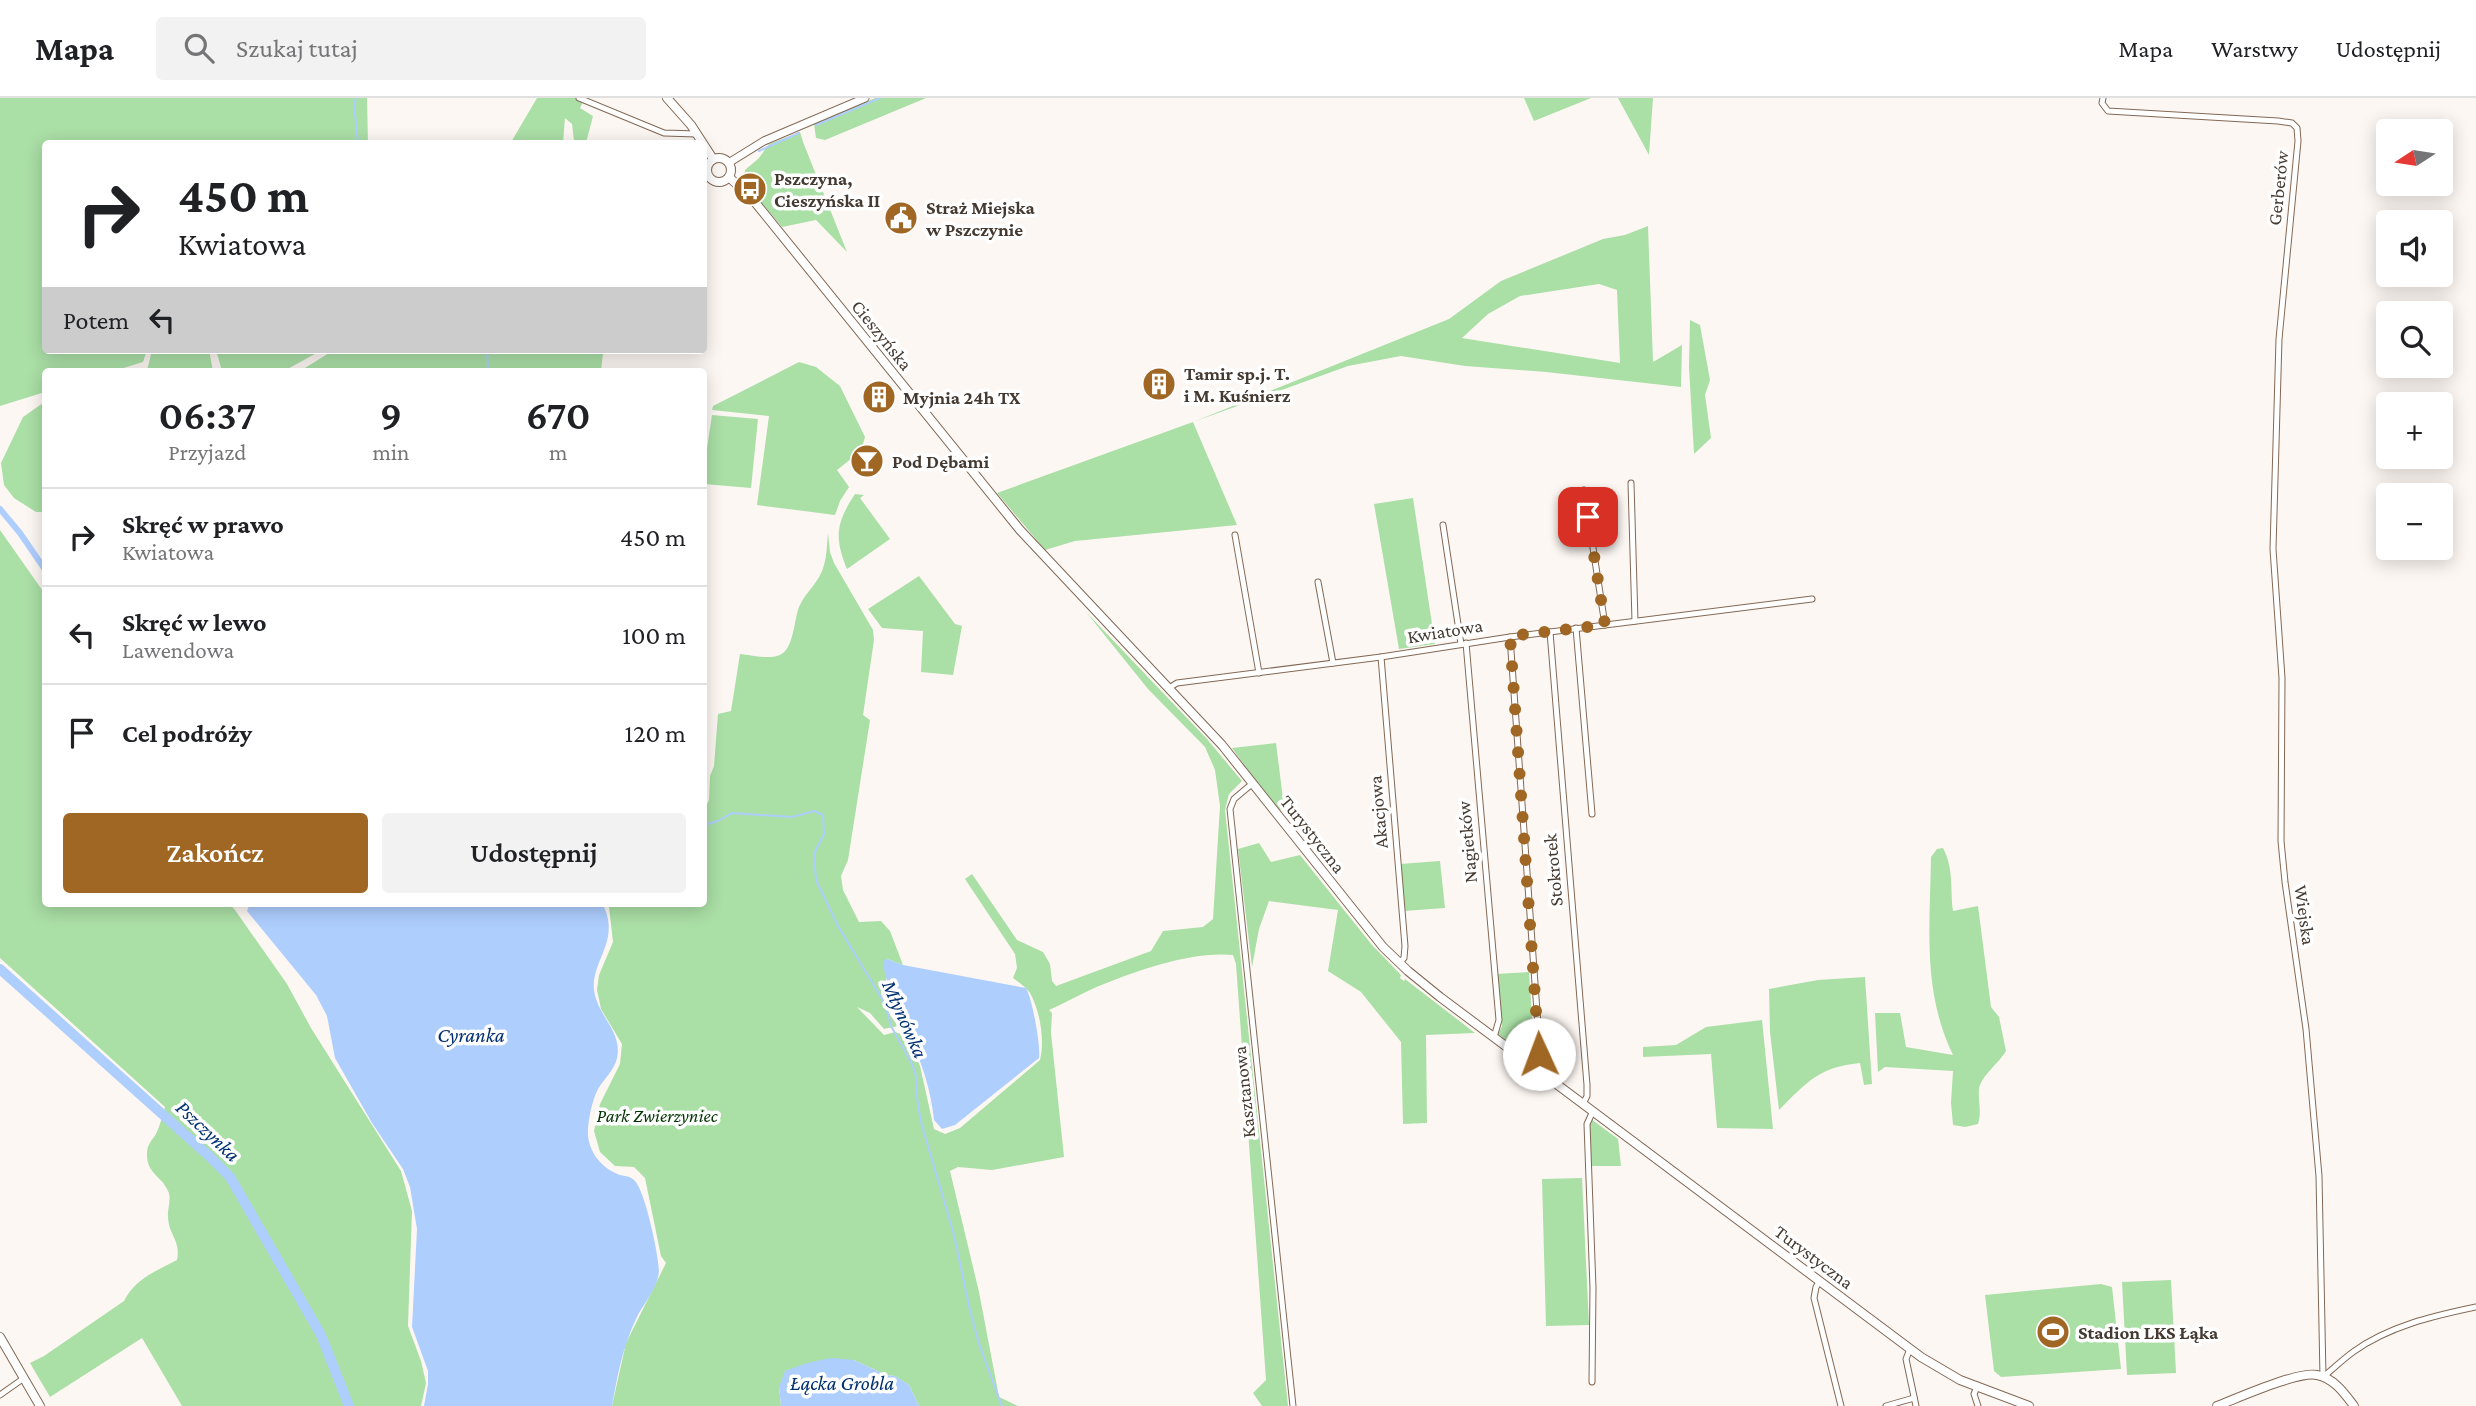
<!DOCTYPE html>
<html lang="pl">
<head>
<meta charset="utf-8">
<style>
	:root { --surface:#fff; --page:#f2f2f2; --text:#202124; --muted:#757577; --line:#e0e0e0; --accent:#9f6723 }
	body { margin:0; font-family:"Crimson Pro",serif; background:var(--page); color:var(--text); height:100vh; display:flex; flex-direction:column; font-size:26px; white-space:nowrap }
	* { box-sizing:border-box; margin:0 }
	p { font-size:23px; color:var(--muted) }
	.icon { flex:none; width:38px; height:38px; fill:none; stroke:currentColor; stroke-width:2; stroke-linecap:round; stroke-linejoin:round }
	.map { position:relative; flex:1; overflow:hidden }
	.drawer { position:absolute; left:42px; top:270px; width:665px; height:539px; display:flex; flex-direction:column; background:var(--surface); border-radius:7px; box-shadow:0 4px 18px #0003 }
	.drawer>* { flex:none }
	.hud { position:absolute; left:42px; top:42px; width:665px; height:214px; border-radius:7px; box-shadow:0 4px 18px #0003; background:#fff; color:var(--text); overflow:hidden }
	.needle { width:46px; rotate:258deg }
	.fabs { position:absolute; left:2376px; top:21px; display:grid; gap:14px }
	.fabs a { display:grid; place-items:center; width:77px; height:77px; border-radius:7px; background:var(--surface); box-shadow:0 4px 18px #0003; font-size:35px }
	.pin { position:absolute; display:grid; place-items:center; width:60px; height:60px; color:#fff; margin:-30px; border-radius:14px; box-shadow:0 4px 10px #0006 }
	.me { position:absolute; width:77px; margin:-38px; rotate:358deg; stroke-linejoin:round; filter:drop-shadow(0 0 5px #0008) }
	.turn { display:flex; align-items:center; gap:24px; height:147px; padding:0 21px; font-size:32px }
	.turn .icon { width:91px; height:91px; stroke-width:2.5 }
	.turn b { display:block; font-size:49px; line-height:60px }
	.then { display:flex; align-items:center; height:66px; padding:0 21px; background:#0003; gap:14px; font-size:26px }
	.eta { display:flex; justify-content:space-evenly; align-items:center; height:119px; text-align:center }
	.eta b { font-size:42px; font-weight:600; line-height:49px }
	.primary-button { display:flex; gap:14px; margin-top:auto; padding:14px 21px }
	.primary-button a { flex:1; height:80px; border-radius:7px; background:var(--accent); color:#fff; font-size:28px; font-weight:600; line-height:80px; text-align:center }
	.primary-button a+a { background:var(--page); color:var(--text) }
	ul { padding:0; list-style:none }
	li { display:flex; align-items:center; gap:21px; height:98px; padding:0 21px; border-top:2px solid var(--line) }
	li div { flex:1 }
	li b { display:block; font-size:26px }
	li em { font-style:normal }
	header { display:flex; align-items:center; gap:42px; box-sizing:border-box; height:98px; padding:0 35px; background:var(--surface); border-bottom:2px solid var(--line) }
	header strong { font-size:33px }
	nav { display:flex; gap:38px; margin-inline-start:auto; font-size:24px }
	.search { width:490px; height:63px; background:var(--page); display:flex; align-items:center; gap:18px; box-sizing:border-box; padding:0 24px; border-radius:7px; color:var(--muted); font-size:26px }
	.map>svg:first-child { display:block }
</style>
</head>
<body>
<header>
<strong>Mapa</strong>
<div class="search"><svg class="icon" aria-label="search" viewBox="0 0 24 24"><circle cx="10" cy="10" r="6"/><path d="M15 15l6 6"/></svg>Szukaj tutaj</div>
<nav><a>Mapa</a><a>Warstwy</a><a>Udostępnij</a></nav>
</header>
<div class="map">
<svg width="2476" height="1308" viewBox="0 0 2476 1308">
	<rect width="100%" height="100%" fill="#fdf7f3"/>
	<g fill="#aadfa6" fill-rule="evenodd">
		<path d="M0,0H367L368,45L46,46V252H147L143,264L114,273H46L45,294L0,308Z"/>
		<path d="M537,0H575L583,4L580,10L593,18L586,45L574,43L572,26L565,20L563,45L510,46Z"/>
		<path d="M875,0H926L825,42L816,40L814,26Z"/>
		<path d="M1524,0H1591L1534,23Z"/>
		<path d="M1618,0H1653L1649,57Z"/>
		<path d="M800,34L803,44L847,154L816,122L782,129L744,84L745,72L759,60L769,46Z"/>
		<path d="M1648,128L1653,264L1682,247L1681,289L1546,274L1465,268L1401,258L1348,268L1193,324L1237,427L1075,443L1045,452L997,395L1193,324L1449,221L1501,183L1603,141L1625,137ZM1599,186L1617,192L1620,265L1462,240L1488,216L1520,198Z"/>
		<path d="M1690,222L1700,227L1710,282L1705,297L1711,340L1694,356L1689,269Z"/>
		<path d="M152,252H209L213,273H202L201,271L193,273H147Z"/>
		<path d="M216,252H322L284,273H222Z"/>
		<path d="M334,252H492L494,257L498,252H611L603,255L601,273H300Z"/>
		<path d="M799,264L816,269L840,288L865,339L861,353L837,372L849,389L840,403L835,417L757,407L769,318L712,312L713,308Z"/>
		<path d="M43,305H45V414H36L14,400L4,387L1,365L23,319Z"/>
		<path d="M712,317L758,321L751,390L704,386V371Z"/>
		<path d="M855,396L864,397L860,400L890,441L847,471C834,439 836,425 855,396Z"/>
		<path d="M1413,400L1435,546L1399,551L1374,406Z"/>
		<path d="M0,432L45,496L46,805H229L235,812L287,886L311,930L401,1073L412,1113L408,1228L421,1263L426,1285L421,1308H182L142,1240L50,1299L30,1265L44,1258L124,1203C135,1181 156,1173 177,1162C181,1143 169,1137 168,1120C167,1111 172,1101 168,1093C162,1078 146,1076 147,1055C147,1047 152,1042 156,1036C160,1028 162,1018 165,1009L0,860Z"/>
		<path d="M828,435L830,454L834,465L873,532L874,542L863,617L870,622L848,762L841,778L843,792L859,824L881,823L890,833L903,867L887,861L884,870L887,879L881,896L890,917L898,928L884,931L870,915L857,909L884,937L895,934L907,938L920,968L934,1031L945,1036L960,1030L1040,962C1045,942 1040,913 1030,895C1026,889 1018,884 1013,880L1017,870L1015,856L965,781L972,776L1017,842L1043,854L1050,866L1052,883L1056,888L1151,853L1163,833L1203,829L1213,821L1220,708L1215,672L1205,649L1148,591L1086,514L1207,641L1242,683L1229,696L1225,712L1288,1308H1262L1253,1295L1266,1282L1236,866L1233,857C1193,853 1141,871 1104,886C1085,893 1068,904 1049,912L1052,915L1051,935L1064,1059L992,1072L958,1069L950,1073L979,1194L999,1299L1018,1308H919L909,1287L895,1278L886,1277L854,1262L779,1289L781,1308H612L626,1245L666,1165L661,1158L645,1080L634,1069L615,1068L600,1054L594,1033L600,1006L620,966L622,946L601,911L597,892L599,877L613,844L609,809L605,805H704V712L709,702L710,678L714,668L718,616L731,613L740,556C752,557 773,563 783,555C794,546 794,522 799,509C806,493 820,484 824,467C827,457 827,445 828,435Z"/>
		<path d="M919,478L955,526L962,528L953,577L921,574L923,533L882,530L868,511Z"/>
		<path d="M1276,645L1284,709L1278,714L1232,650Z"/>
		<path d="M1259,745L1271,764L1300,757L1372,847L1401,877L1400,880L1404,883L1405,881L1475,935L1426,937L1427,1025L1403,1026L1401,944L1361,894L1328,873L1338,812L1269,803L1259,831L1252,869L1238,751Z"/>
		<path d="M1943,750C1954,771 1950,790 1953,813L1978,808L1991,909L1999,919L2006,953C1999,965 1981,978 1979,991C1978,1004 1982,1013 1978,1026L1965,1029L1953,1027L1951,1005L1953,973L1885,969L1878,974L1875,915H1900L1906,949L1953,957C1922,893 1930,828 1931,759L1937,751Z"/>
		<path d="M1440,763L1445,810L1404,813L1400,766Z"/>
		<path d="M1529,874L1535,964L1498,936L1502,928L1496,876Z"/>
		<path d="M1865,879L1872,986L1864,987L1860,965C1819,969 1807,984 1779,1012L1770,934L1769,891L1818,882Z"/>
		<path d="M1762,922L1773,1031L1717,1030L1711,956L1643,959V949L1676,947L1706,929Z"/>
		<path d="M1591,1021L1618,1041L1621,1068H1590L1589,1026Z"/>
		<path d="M1582,1080L1589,1227L1546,1228L1542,1081Z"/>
		<path d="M2171,1182L2176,1275L2127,1277L2122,1184Z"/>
		<path d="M2101,1186L2112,1189L2121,1271L2001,1279L1994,1273L1985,1197Z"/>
	</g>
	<g fill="#aecefe">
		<path d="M250,805H602C622,842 591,862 594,892C597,917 623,934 617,960C615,971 604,981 598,991C592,1002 587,1026 588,1038C590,1056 603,1071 620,1077C625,1078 630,1078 634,1082C645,1091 659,1159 659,1173C658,1190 643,1206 636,1221C623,1248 617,1279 612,1308H424L428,1286V1273L412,1229L417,1131L410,1089L403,1071L372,1025L335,960L327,918L316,897L247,813Z"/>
		<path d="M887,861L903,867L1026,890C1032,900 1041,948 1039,960L955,1027L942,1031L934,1022C931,992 922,966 910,938C907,932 908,924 904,917C895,900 884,883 883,862Z"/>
		<path d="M831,1260L854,1262L886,1277L895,1278L909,1287L919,1308H781L779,1289L785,1273L807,1265Z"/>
	</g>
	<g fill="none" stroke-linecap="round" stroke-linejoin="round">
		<g stroke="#aecefe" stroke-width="2">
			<path d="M356,0L354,6L358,46"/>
			<path d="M816,27L880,0"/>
			<path d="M759,53L799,35"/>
			<path d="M487,252L488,273"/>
			<path d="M704,727L718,723L732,715L792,719L814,713L823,717L824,736L814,756L816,782L838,828L885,906L891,928L912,966L917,981L916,994L921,1024L954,1137L969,1208L979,1246L1002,1308"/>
		</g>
		<path stroke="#aecefe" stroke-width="6" d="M0,411L20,435L46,473"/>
		<path stroke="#aecefe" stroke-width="10" d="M0,871L208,1057L230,1079L321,1237L349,1308"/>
		<defs>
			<g id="minor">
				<path d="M579,0L664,35L697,36"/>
				<path d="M2103,0L2102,5L2108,13L2278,23L2292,25L2297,30L2298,43L2279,241L2273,451L2282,580L2281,743L2285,784L2306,931L2319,1078L2323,1279"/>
				<path d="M704,75L707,74"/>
				<path d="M1631,385L1635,523"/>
				<path d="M1584,392L1605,527"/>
				<path d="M1443,427L1461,546"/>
				<path d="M1235,437L1259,575"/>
				<path d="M1318,484L1333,565"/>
				<path d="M1576,530L1592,716"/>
				<path d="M1550,534L1587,987V998L1583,1006"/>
				<path d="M1510,539L1539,941V959L1535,970"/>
				<path d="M1466,545L1499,922L1494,939"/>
				<path d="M1381,559L1405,848L1404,860L1399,865"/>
				<path d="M1169,590L1177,585L1381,559L1510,539L1812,501"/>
				<path d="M1253,685L1234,701L1230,711L1293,1308"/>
				<path d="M1820,1183L1816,1189L1814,1200L1841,1308"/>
				<path d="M1910,1251L1906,1261L1916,1308"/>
				<path d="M2323,1279C2333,1271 2342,1262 2353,1254C2389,1228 2433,1218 2476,1209"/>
				<path d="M1592,1284L1593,1190L1587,1026L1593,1013"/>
				<path d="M1977,1289L1974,1296L1978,1308"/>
				<path d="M0,1297L24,1280"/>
				<path d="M1886,1308L1914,1300"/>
			</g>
			<path id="tertiary" d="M730,64L764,43L865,0"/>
			<g id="secondary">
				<path d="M667,0L691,27L713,61"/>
				<circle cx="719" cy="72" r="12"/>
				<path d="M729,79L754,103L1020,432L1222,647L1383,849L1408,873L1440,899L1921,1259L1960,1282L2029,1308"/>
				<path d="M0,1239L40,1308"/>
				<path d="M2217,1308C2238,1300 2298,1273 2317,1277C2334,1280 2345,1296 2354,1308"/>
			</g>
		</defs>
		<use href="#minor" stroke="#826855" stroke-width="7"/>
		<use href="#tertiary" stroke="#826855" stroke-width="9"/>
		<use href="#secondary" stroke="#826855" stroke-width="10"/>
		<use href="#minor" stroke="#fff" stroke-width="5"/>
		<use href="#tertiary" stroke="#fff" stroke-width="7"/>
		<use href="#secondary" stroke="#fff" stroke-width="8"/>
	</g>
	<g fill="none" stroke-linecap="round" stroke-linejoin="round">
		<path stroke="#9f6723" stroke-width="12" stroke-dasharray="0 21.6" d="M1539,956L1510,538L1605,527L1588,419"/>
	</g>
	<defs>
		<symbol id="bus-disc" viewBox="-11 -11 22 22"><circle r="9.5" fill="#9f6723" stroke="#fff"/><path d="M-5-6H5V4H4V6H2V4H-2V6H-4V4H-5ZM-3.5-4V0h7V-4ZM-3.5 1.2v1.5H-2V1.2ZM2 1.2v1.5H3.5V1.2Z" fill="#fff"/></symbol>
		<symbol id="civic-disc" viewBox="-11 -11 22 22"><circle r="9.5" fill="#9f6723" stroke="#fff"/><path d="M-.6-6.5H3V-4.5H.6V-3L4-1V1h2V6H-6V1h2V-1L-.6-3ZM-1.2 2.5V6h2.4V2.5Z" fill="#fff"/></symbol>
		<symbol id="building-disc" viewBox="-11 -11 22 22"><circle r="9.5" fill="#9f6723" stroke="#fff"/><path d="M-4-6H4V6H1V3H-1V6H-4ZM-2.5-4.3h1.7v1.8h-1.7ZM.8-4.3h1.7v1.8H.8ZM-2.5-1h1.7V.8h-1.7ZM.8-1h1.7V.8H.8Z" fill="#fff"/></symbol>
		<symbol id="bar-disc" viewBox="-11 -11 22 22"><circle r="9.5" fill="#9f6723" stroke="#fff"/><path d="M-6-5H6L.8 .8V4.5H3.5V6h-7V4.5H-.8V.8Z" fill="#fff"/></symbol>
		<symbol id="stadium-disc" viewBox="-11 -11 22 22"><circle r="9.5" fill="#9f6723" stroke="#fff"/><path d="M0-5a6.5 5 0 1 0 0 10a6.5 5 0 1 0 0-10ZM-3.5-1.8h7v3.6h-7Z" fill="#fff"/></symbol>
	</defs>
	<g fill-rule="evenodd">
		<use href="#bus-disc" x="731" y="72" width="38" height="38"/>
		<use href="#civic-disc" x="882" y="101" width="38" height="38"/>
		<use href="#building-disc" x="1140" y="267" width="38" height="38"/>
		<use href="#building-disc" x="860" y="280" width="38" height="38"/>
		<use href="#bar-disc" x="848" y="344" width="38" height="38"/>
		<use href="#stadium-disc" x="2034" y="1215" width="38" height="38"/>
	</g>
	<g text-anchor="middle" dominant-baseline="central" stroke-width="7" stroke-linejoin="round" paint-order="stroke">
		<g font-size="19" font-weight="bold" fill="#453a31" stroke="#fff" text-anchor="start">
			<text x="774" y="80">Pszczyna,<tspan x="774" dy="22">Cieszyńska II</tspan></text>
			<text x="926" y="109">Straż Miejska<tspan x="926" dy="22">w Pszczynie</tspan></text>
			<text x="1184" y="275">Tamir sp.j. T.<tspan x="1184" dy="22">i M. Kuśnierz</tspan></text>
			<text x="903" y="299">Myjnia 24h TX</text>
			<text x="892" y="363">Pod Dębami</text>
			<text x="2078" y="1234">Stadion LKS Łąka</text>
		</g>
		<g font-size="19" fill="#453a31" stroke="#fff">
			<text transform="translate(2278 90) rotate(-84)">Gerberów</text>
			<text transform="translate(882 237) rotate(51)">Cieszyńska</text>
			<text transform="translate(1445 533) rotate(-9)">Kwiatowa</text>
			<text transform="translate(1378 714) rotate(-95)">Akacjowa</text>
			<text transform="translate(1313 736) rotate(52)">Turystyczna</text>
			<text transform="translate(1467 744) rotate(-95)">Nagietków</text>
			<text transform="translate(1553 772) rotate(-95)">Stokrotek</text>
			<text transform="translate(2305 817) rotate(82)">Wiejska</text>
			<text transform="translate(1244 994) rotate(-96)">Kasztanowa</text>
			<text transform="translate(1814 1159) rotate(37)">Turystyczna</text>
		</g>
		<g font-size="19" font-style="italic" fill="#023502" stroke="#fff">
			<text x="657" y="1017">Park Zwierzyniec</text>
		</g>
		<g font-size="21" font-style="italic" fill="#003072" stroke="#fff">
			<text transform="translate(905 921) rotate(66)">Młynówka</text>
			<text x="471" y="937">Cyranka</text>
			<text transform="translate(208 1033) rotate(43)">Pszczynka</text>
			<text x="842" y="1285">Łącka Grobla</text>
		</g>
	</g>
</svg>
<div class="fabs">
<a><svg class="needle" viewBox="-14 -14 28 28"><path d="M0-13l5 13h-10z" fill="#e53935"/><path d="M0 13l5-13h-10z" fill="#757577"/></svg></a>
<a><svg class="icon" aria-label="sound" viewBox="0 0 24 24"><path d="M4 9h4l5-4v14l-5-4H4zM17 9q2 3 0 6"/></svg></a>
<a><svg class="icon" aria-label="search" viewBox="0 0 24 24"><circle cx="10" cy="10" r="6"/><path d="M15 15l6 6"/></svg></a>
<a>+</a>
<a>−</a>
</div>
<div class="pin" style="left:1588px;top:419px;background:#d93025"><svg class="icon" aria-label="arrive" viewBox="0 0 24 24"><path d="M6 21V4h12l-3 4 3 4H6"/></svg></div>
<svg class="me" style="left:1539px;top:956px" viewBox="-20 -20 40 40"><circle r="19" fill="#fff"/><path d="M0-13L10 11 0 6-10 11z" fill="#9f6723"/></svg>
<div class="hud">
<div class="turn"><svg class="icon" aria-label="right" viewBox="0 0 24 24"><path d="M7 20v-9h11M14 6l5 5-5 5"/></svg><div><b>450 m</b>Kwiatowa</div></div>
<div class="then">Potem<svg class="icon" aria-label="left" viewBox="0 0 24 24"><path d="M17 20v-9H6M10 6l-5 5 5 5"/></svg></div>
</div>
<section class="drawer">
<div class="eta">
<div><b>06:37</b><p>Przyjazd</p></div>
<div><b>9</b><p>min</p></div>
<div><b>670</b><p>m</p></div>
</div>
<ul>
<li><svg class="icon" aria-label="right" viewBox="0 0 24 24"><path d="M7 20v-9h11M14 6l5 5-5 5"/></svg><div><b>Skręć w prawo</b><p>Kwiatowa</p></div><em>450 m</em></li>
<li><svg class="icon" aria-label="left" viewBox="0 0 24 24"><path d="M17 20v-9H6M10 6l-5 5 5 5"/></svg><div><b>Skręć w lewo</b><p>Lawendowa</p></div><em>100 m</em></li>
<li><svg class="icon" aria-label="arrive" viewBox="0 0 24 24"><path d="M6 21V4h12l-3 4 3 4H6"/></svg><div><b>Cel podróży</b></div><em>120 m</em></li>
</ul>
<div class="primary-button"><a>Zakończ</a><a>Udostępnij</a></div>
</section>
</div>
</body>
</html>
